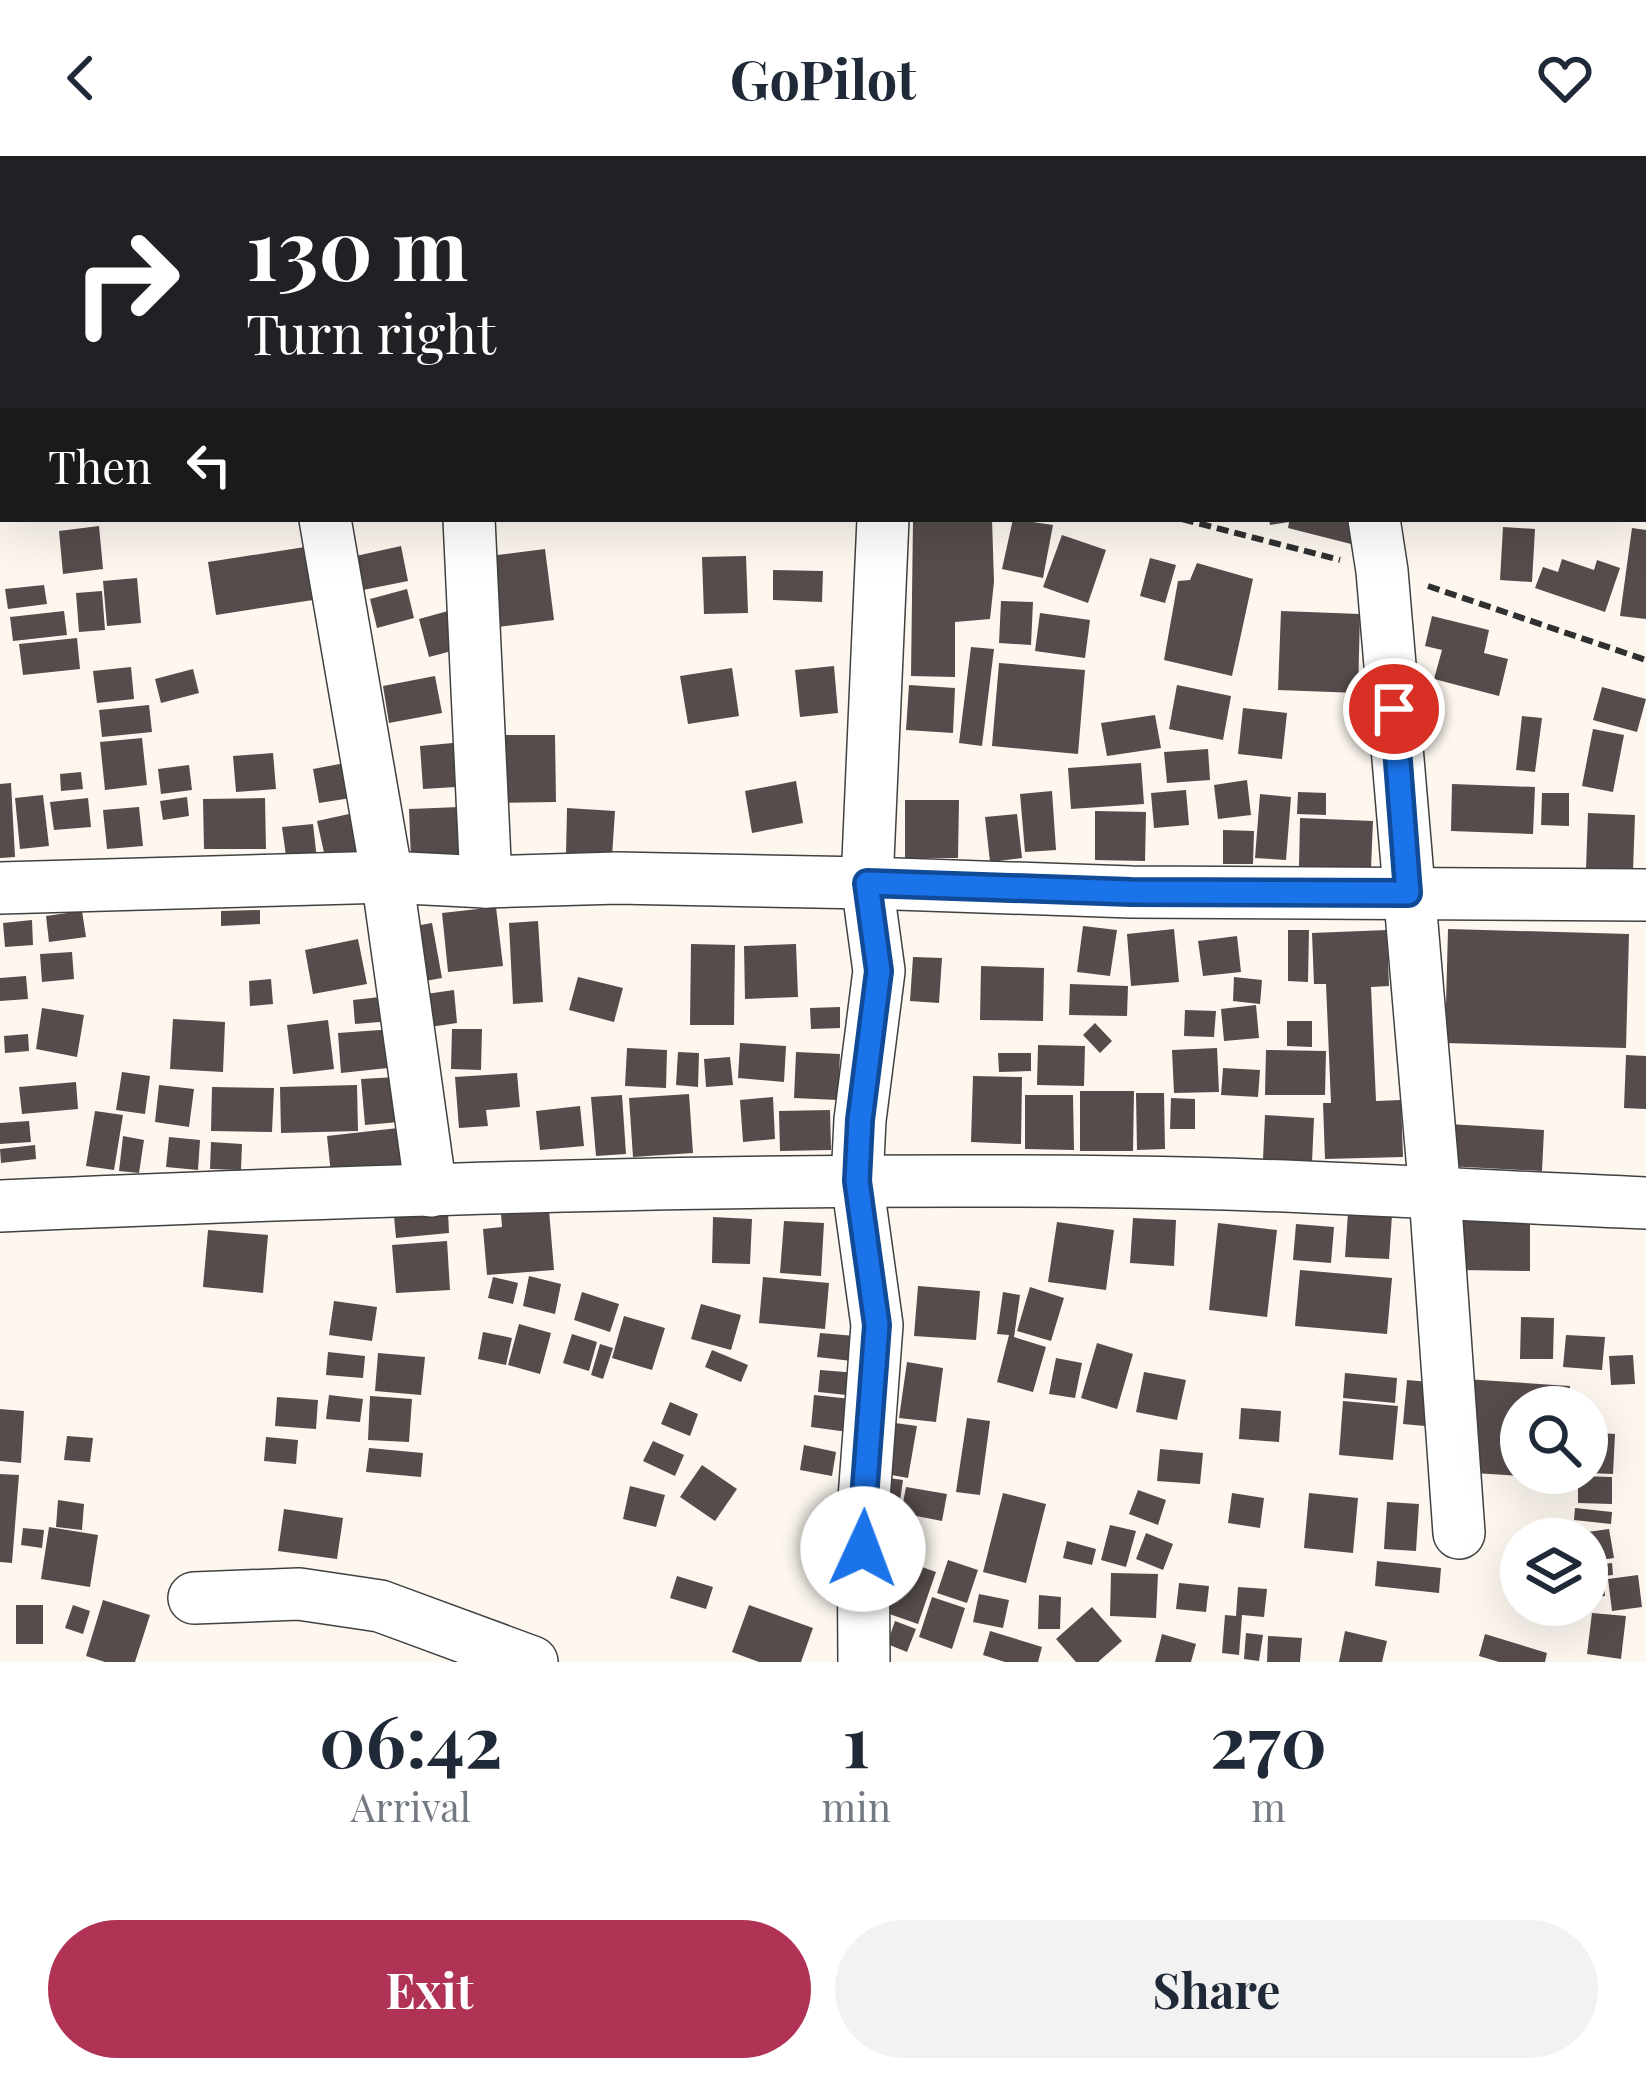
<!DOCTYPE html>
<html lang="en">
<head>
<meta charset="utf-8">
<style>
	:root { --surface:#fff; --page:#f2f2f3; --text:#1f2937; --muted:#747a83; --accent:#b03356 }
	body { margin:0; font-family:"Playfair Display",serif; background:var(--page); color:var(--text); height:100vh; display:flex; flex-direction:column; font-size:45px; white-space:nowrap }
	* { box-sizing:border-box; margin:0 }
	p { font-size:39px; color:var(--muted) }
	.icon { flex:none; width:66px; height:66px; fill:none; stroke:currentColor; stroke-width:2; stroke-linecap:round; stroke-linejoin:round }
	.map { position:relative; height:1506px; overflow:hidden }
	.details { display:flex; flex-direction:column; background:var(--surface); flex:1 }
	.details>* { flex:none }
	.top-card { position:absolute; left:0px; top:0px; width:1647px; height:366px; box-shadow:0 12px 48px #0002; background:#202124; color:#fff; overflow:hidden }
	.fabs { position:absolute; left:1500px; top:1230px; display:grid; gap:24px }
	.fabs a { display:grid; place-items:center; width:108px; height:108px; border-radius:50%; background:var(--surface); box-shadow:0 12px 48px #0002; font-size:60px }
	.pin { position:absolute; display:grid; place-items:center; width:102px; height:102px; color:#fff; margin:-51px; border:6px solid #fff; border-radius:50%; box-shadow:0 3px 12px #0007 }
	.me { position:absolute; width:132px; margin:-66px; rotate:2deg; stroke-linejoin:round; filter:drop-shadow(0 0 9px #0008) }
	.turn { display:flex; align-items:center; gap:42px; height:252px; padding:0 48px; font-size:54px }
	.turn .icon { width:156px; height:156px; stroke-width:2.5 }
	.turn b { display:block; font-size:84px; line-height:102px }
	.then { display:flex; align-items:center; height:114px; padding:0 48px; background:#0003; gap:24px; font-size:45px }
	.eta { display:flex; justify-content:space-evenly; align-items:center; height:204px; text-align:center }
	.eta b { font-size:72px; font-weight:700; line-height:84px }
	.action { display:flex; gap:24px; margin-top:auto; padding:24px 48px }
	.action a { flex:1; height:138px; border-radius:72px; background:var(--accent); color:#fff; font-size:48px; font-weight:700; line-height:138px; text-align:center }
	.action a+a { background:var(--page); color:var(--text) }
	header { display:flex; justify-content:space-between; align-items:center; height:156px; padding:0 48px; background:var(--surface); font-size:54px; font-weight:700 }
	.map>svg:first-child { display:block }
</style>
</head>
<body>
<header><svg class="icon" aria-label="back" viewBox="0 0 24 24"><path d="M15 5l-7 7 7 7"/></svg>GoPilot<svg class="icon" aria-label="heart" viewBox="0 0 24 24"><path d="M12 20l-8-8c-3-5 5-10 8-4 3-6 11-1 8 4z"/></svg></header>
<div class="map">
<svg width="1646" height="1506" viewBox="0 0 1646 1506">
	<rect width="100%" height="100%" fill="#fdf7f0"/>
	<g fill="#554c4b">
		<path d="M913,363H992L994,426L990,463L955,466V521L911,520Z"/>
		<path d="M1013,363L1053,369L1043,422L1002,413Z"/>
		<path d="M1269,363H1361L1355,389L1288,372L1289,366L1270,369Z"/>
		<path d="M99,370L103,413L63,418L59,375Z"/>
		<path d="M1503,371L1535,373L1532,426L1500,424Z"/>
		<path d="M1632,372L1646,374V463L1620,460Z"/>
		<path d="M1062,379L1106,394L1088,447L1043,431Z"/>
		<path d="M401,390L408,425L363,434L356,400Z"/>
		<path d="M305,391L313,444L216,459L208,406Z"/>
		<path d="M545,393L554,464L498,471L489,400Z"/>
		<path d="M746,400L748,457L704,458L702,401Z"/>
		<path d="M1150,402L1176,409L1165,447L1140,440Z"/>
		<path d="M1562,403L1594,414L1597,404L1620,412L1605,456L1535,432L1543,411L1558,416Z"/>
		<path d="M1197,407L1253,423L1232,520L1164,504L1178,425L1190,424Z"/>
		<path d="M773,414L823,415L822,446L773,444Z"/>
		<path d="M137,422L141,467L107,470L103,425Z"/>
		<path d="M44,429L47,448L8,453L5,433Z"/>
		<path d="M407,433L414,462L377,472L370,443Z"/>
		<path d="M102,435L105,474L79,476L76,437Z"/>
		<path d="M1001,445L1033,446L1031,489L999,487Z"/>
		<path d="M64,455L67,479L13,485L10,461Z"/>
		<path d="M448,455L459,493L429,501L419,463Z"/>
		<path d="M1281,455L1360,458L1358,537L1278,534Z"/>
		<path d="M1040,457L1090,464L1085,502L1035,495Z"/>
		<path d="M1432,460L1489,474L1484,497L1508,503L1499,540L1434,523L1442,494L1425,490Z"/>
		<path d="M77,482L80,513L23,519L19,488Z"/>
		<path d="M971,491L994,493L982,590L959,587Z"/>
		<path d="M999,507L1085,514L1078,598L992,590Z"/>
		<path d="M834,510L838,557L800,561L795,514Z"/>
		<path d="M131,511L134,543L97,547L93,515Z"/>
		<path d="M732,512L739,560L688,568L680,520Z"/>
		<path d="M193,513L199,537L161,547L155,523Z"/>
		<path d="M435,520L442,557L389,567L383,530Z"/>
		<path d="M909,529L955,532L953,577L906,574Z"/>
		<path d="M1177,529L1231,540L1223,584L1169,573Z"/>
		<path d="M1602,531L1646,543L1637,576L1593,564Z"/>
		<path d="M149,549L152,576L102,581L99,554Z"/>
		<path d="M1243,552L1287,557L1282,603L1238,598Z"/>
		<path d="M1155,559L1161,592L1107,600L1101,567Z"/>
		<path d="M1522,560L1542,562L1535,616L1516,614Z"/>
		<path d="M1593,573L1624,579L1613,636L1582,630Z"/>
		<path d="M492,579H555L556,646L492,647Z"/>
		<path d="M142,582L147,629L105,634L100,586Z"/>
		<path d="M453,587L456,631L423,633L420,590Z"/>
		<path d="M1208,593L1210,624L1167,627L1164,596Z"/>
		<path d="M273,597L276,633L236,636L233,600Z"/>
		<path d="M345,607L351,642L319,647L313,613Z"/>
		<path d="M1141,607L1144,648L1071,653L1068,612Z"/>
		<path d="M189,609L192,634L161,638L158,613Z"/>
		<path d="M81,616L83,633L61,635L60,618Z"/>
		<path d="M1247,624L1251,659L1218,663L1214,629Z"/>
		<path d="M796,625L803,667L752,677L745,635Z"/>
		<path d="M11,627L15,701L0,702V628Z"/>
		<path d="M1452,628L1535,631L1533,678L1451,675Z"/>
		<path d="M1186,634L1189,669L1154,672L1151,637Z"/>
		<path d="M1052,635L1056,694L1025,696L1020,638Z"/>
		<path d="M1298,636L1326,637V659L1297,658Z"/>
		<path d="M1542,637H1569V670L1541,669Z"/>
		<path d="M1260,638L1291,641L1286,704L1255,702Z"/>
		<path d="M43,639L49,690L20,693L15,642Z"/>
		<path d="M187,641L189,660L163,664L160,645Z"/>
		<path d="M88,642L91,671L54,674L50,646Z"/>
		<path d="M265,642L266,693H204L203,643Z"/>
		<path d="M905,644H959L958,702H905Z"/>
		<path d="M139,651L143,690L107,693L103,654Z"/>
		<path d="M460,651L461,702L411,704L409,653Z"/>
		<path d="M567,652L615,655L612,701L566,699Z"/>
		<path d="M1095,655L1146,656L1145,705L1095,704Z"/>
		<path d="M1588,657L1635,659L1633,715L1586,713Z"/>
		<path d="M349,658L358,704L327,710L317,665Z"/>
		<path d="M1017,658L1022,702L990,706L985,661Z"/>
		<path d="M1300,662L1373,665L1371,712L1299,710Z"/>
		<path d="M313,668L317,704L287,707L282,671Z"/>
		<path d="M1223,674L1254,675L1253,708H1223Z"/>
		<path d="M496,751L503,810L448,816L442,757Z"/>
		<path d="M260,754V768L221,770V755Z"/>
		<path d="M82,755L86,781L49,786L46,760Z"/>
		<path d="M32,764L33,789L5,791L3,767Z"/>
		<path d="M538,765L543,846L513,848L509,767Z"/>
		<path d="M432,767L442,822L414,827L403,772Z"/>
		<path d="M1083,770L1117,774L1110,820L1077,816Z"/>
		<path d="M1174,773L1179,826L1131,830L1127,778Z"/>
		<path d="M1448,773L1629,778L1626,892L1445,887Z"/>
		<path d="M1288,774H1309L1308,826L1288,825Z"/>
		<path d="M1387,774L1389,830L1371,831L1376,945L1401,944L1403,1001L1325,1003L1323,947H1331L1326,828H1314L1312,777Z"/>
		<path d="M1237,780L1241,816L1203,820L1198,785Z"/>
		<path d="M358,783L367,828L313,838L305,794Z"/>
		<path d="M691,788L735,789L734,869H690Z"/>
		<path d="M796,788L798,841L745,843L744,790Z"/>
		<path d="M72,796L74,823L42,826L40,798Z"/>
		<path d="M913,801L942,802L939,847L910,845Z"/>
		<path d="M981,810L1044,812L1043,865L980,864Z"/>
		<path d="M26,820L28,843L0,845V822Z"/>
		<path d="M578,821L623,832L614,866L569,854Z"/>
		<path d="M1234,821L1262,824L1260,848L1233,845Z"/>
		<path d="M271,823L273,848L250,850L249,825Z"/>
		<path d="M1070,828L1128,830L1127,860L1069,859Z"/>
		<path d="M454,834L457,867L423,872L419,839Z"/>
		<path d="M389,840L392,865L355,868L353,844Z"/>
		<path d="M1256,849L1259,882L1224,885L1221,853Z"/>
		<path d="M840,851V872L811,873L810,852Z"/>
		<path d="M42,852L84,859L77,901L36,893Z"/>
		<path d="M1185,854L1216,855L1214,881L1184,880Z"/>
		<path d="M173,863L225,866L223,916L170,913Z"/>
		<path d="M328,864L334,913L293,918L287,869Z"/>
		<path d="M1287,865H1312V891L1287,890Z"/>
		<path d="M1095,867L1112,885L1100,897L1083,879Z"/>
		<path d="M394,873L397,911L341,917L338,877Z"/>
		<path d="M452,873H482L481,914L451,913Z"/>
		<path d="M28,878L29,895L5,897L4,880Z"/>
		<path d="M740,887L786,890L784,926L738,922Z"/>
		<path d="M1038,889L1085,890L1084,930L1037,929Z"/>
		<path d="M627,892L667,894L666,932L625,930Z"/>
		<path d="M1217,892L1219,936L1174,937L1172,894Z"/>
		<path d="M1266,894L1326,895L1325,939H1265Z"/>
		<path d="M678,896L699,897L698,931L676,929Z"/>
		<path d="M796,896L840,898L838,944L794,942Z"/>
		<path d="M998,897H1031V915L999,916Z"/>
		<path d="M1626,899L1646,900V953L1624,952Z"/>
		<path d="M730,901L733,929L706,931L704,903Z"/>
		<path d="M1223,912L1260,914L1258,941L1221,939Z"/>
		<path d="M122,916L150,920L145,958L116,954Z"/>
		<path d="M517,917L520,951L486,954L488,970L459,972L455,921Z"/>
		<path d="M973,920L1022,921L1021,988L971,986Z"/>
		<path d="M396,921L399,966L365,969L361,923Z"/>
		<path d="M76,926L78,953L22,958L19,931Z"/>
		<path d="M159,929L194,933L189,971L155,966Z"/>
		<path d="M357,929L358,975L281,977L280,931Z"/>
		<path d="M212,931L274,932L272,976L211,975Z"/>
		<path d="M1080,935H1134L1133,995H1080Z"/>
		<path d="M1136,937H1164L1165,993L1137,994Z"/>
		<path d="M689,938L693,997L633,1001L629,942Z"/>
		<path d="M622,939L626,998L596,1000L591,941Z"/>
		<path d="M1025,939H1073L1074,994L1025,993Z"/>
		<path d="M773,941L775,983L743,986L740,944Z"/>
		<path d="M1171,942L1195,943V973H1170Z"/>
		<path d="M580,950L584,990L540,994L536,955Z"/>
		<path d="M830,954L831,994L780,995L779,955Z"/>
		<path d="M95,955L123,959L114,1014L86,1010Z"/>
		<path d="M1265,959L1314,962L1312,1006L1263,1003Z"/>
		<path d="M29,965L31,986L0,988V967Z"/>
		<path d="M1449,968L1544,974L1542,1015L1446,1010Z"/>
		<path d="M398,972L403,1010L331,1018L327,980Z"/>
		<path d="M123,980L144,984L139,1017L119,1015Z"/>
		<path d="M169,981L200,984L198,1014L166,1011Z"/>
		<path d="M211,986L242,988L241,1014L210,1013Z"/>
		<path d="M35,989L36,1003L1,1007L0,993Z"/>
		<path d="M549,1054L554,1114L487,1119L483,1073L502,1071L501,1058Z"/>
		<path d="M448,1056L449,1077L396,1082L394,1060Z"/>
		<path d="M1348,1056L1392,1059L1389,1103L1345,1101Z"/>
		<path d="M713,1061L752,1063L750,1108L712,1107Z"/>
		<path d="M1133,1062L1176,1064L1174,1110L1130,1107Z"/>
		<path d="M784,1065L824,1067L821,1120L780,1117Z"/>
		<path d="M1460,1065L1530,1066V1115L1459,1114Z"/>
		<path d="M1057,1066L1114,1074L1106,1134L1048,1126Z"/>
		<path d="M1218,1067L1277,1074L1267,1161L1209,1154Z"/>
		<path d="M1296,1068L1334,1071L1331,1107L1293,1104Z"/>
		<path d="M208,1074L268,1079L263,1137L203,1131Z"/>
		<path d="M447,1085L450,1134L396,1137L392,1089Z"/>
		<path d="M1300,1114L1392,1122L1387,1178L1295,1170Z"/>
		<path d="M529,1120L561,1128L555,1158L523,1150Z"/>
		<path d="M493,1121L518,1127L513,1148L488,1142Z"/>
		<path d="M763,1121L829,1127L825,1173L759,1167Z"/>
		<path d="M918,1130L980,1135L976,1184L914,1180Z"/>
		<path d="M1030,1131L1064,1142L1051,1185L1017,1175Z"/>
		<path d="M582,1136L619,1148L610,1176L574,1164Z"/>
		<path d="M1003,1136L1020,1139L1014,1181L1046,1191L1033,1236L997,1226L1009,1179L997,1178Z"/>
		<path d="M334,1145L377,1151L372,1185L329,1179Z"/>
		<path d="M701,1148L741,1159L731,1194L691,1183Z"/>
		<path d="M624,1160L665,1172L652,1214L612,1202Z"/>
		<path d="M1521,1161L1554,1162L1553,1203H1520Z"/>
		<path d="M519,1168L551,1177L540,1218L508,1209Z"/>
		<path d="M483,1176L512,1182L506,1209L478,1203Z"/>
		<path d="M820,1177L855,1180L852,1205L817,1201Z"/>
		<path d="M572,1178L597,1186L589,1215L563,1207Z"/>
		<path d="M1566,1179L1605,1181L1602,1214L1563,1211Z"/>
		<path d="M1097,1187L1133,1198L1117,1253L1081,1242Z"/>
		<path d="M600,1188L613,1192L603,1223L591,1219Z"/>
		<path d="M712,1194L748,1209L741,1226L705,1211Z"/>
		<path d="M328,1196L365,1200L363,1222L326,1219Z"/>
		<path d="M378,1197L425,1201L421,1239L375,1235Z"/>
		<path d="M1633,1199L1635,1228L1611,1229L1609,1200Z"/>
		<path d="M1056,1202L1082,1207L1075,1242L1049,1238Z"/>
		<path d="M907,1206L943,1212L936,1266L899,1262Z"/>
		<path d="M820,1214L857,1217L856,1240L818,1236Z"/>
		<path d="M1144,1216L1186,1224L1177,1264L1136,1256Z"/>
		<path d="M1345,1217L1397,1222L1395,1247L1343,1242Z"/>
		<path d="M1465,1223L1570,1230L1568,1251H1521V1320L1459,1316Z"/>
		<path d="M1407,1224L1429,1226L1425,1270L1403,1268Z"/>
		<path d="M329,1239L363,1243L360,1266L326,1263Z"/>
		<path d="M814,1239L851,1243L848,1276L811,1271Z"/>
		<path d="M370,1240L412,1243L409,1286L368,1284Z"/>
		<path d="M277,1241L318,1244L316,1273L275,1270Z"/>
		<path d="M1343,1245L1398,1250L1393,1304L1339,1299Z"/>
		<path d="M670,1246L698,1258L690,1280L661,1268Z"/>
		<path d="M1241,1252L1281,1255L1279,1286L1239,1283Z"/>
		<path d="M0,1253L24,1255L21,1307L0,1305Z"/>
		<path d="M967,1262L990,1265L980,1339L956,1336Z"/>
		<path d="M895,1267L917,1270L908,1322L886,1318Z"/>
		<path d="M1587,1276L1615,1278L1613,1318L1587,1317Z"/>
		<path d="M67,1280L93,1282L90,1306L64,1304Z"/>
		<path d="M266,1281L298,1284L296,1308L264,1305Z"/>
		<path d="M653,1285L684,1299L675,1320L643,1305Z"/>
		<path d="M804,1289L836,1296L832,1320L800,1314Z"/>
		<path d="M369,1292L423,1297L421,1321L366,1316Z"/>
		<path d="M1160,1293L1203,1297L1200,1328L1157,1325Z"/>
		<path d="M702,1309L737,1333L715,1365L680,1341Z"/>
		<path d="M0,1318L19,1319L12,1407L0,1406Z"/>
		<path d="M1578,1320L1612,1321V1348L1578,1347Z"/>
		<path d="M881,1321L903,1324L896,1372L874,1368Z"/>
		<path d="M630,1330L665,1339L656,1371L623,1363Z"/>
		<path d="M906,1331L947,1338L942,1365L901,1357Z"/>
		<path d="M1138,1334L1166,1344L1158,1369L1129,1358Z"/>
		<path d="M1003,1337L1046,1348L1026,1427L983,1416Z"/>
		<path d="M1232,1337L1264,1342L1260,1372L1228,1367Z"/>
		<path d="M1309,1337L1358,1342L1353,1397L1304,1392Z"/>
		<path d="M58,1344L84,1348L82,1374L56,1371Z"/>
		<path d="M1387,1346L1419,1348L1416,1395L1384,1393Z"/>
		<path d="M1575,1352L1612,1356L1611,1368L1574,1364Z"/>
		<path d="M284,1353L343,1362L337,1403L278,1395Z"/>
		<path d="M1110,1369L1136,1375L1126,1411L1101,1404Z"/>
		<path d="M49,1371L98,1379L90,1431L41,1423Z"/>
		<path d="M23,1372L44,1374L42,1392L21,1389Z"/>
		<path d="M1609,1373L1614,1402L1587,1406V1383H1574L1573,1378Z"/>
		<path d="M1146,1377L1173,1388L1163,1414L1136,1403Z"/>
		<path d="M813,1379L838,1389L829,1411L804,1401Z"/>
		<path d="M1067,1385L1096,1393L1092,1409L1063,1402Z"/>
		<path d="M897,1402L936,1416L918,1468L878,1454Z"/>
		<path d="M948,1404L978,1414L967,1447L937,1437Z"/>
		<path d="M1377,1405L1441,1412L1439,1437L1375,1430Z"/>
		<path d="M1612,1407L1613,1419L1603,1420L1605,1440L1587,1442V1410Z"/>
		<path d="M1111,1417L1158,1418L1156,1462L1110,1460Z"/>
		<path d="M1638,1419L1642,1451L1612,1455L1608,1423Z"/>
		<path d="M677,1420L713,1431L706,1453L670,1442Z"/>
		<path d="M1179,1427L1209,1430L1206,1456L1176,1453Z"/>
		<path d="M1238,1431L1267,1433L1264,1461L1242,1459L1239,1499L1222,1497L1225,1459L1236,1460Z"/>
		<path d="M979,1438L1009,1444L1003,1472L973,1466Z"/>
		<path d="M1039,1439L1061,1441L1060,1473H1038Z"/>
		<path d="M932,1441L965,1452L952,1493L919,1481Z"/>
		<path d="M103,1444L150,1459L135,1506H105L86,1500Z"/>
		<rect x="16" y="1449" width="27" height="39"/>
		<path d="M73,1449L90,1455L83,1478L65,1472Z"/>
		<path d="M749,1449L813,1472L801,1506H759L732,1496Z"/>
		<path d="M1092,1451L1122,1485L1098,1506H1076L1056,1483Z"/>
		<path d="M1592,1457L1626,1460L1621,1503L1587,1498Z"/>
		<path d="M895,1465L916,1473L907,1496L887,1488Z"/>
		<path d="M990,1475L1042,1491L1038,1506H1005L983,1499Z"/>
		<path d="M1345,1475L1387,1485L1382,1506H1339Z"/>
		<path d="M1246,1477L1263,1479L1259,1505L1244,1503Z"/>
		<path d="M1162,1478L1196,1488L1191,1506H1155Z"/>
		<path d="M1485,1478L1547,1497L1545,1506H1499L1479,1500Z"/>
		<path d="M1268,1480L1302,1482L1300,1506H1267Z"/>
	</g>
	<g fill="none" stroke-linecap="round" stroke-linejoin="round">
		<defs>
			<g id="minor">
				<path d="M452,0V3"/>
				<path d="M866,0V3"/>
				<path d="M1318,0V3"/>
				<path d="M262,2L277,0"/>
				<path d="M325,363L387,721L431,1035"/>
				<path d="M469,363L486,726"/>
				<path d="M1374,363L1382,415L1435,1038L1459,1377"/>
				<path d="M0,732L387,721L486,726L617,722L867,727L1131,736L1646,739"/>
				<path d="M0,1050C375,1034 752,1021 1128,1026C1300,1028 1474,1040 1646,1047"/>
				<path d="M194,1442L299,1438L380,1450L532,1506"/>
				<path d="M864,1506L863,1356L877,1169L857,1025L860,964L879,815L867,727L883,363"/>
			</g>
		</defs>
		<use href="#minor" stroke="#414141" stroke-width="54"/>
		<g stroke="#303030" stroke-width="6" stroke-dasharray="12 6" stroke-linecap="butt">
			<path d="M0,68L3,69"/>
			<path d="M1182,363L1340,404"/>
			<path d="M1428,430L1646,504"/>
		</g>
		<use href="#minor" stroke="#fff" stroke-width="51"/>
	</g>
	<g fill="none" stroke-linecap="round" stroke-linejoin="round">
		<defs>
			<path id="route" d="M863,1393V1356L877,1169L857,1025L860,964L879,815L867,727L1131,736L1408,737L1394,553"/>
		</defs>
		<use href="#route" stroke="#114b97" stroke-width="30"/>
		<use href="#route" stroke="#1a73e8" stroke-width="21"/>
	</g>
</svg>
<div class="fabs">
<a><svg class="icon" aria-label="search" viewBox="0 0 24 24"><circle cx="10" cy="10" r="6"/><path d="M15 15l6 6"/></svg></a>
<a><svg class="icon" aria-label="layers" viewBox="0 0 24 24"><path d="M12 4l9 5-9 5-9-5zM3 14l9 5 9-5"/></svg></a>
</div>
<div class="pin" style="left:1394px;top:553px;background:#d93025"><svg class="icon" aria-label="arrive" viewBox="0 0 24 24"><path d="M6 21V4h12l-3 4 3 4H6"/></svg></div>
<svg class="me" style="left:863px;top:1393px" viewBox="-20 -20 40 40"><circle r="19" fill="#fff"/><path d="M0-13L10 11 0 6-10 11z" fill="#1a73e8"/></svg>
<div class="top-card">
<div class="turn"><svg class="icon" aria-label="right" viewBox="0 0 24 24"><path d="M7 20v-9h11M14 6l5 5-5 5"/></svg><div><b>130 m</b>Turn right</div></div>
<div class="then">Then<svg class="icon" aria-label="left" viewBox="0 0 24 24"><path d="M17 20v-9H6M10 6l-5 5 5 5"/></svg></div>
</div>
</div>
<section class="details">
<div class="eta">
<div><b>06:42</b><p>Arrival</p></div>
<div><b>1</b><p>min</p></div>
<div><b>270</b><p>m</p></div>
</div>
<div class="action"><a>Exit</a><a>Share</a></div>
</section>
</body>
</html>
